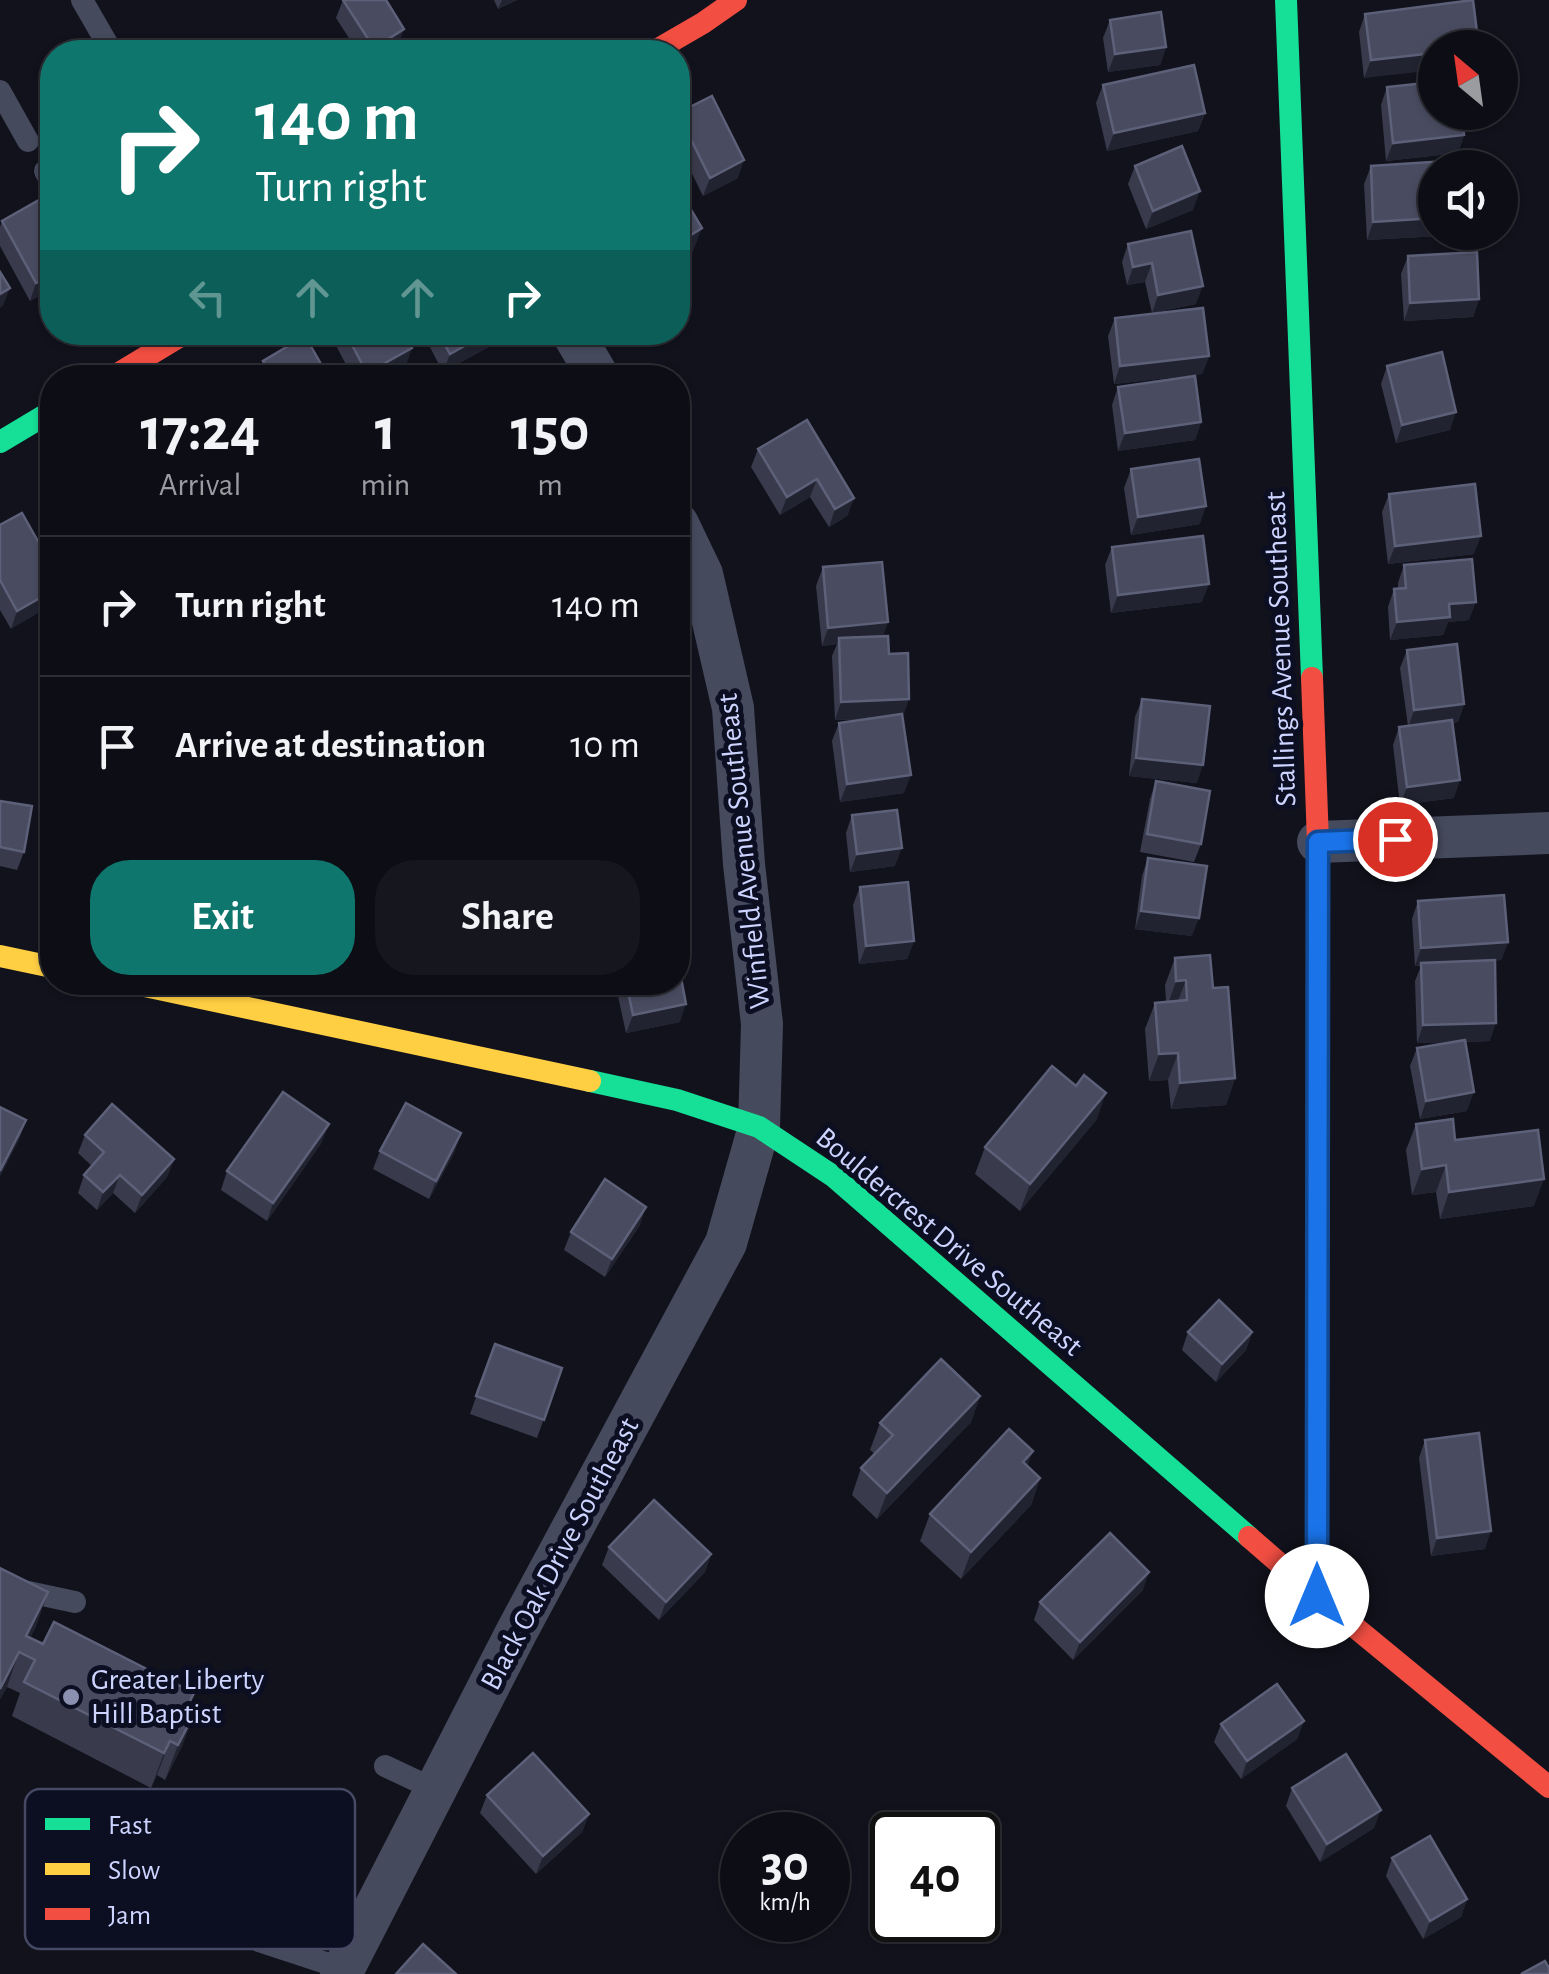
<!DOCTYPE html>
<html lang="en">
<head>
<meta charset="utf-8">
<style>
	:root { --surface:#0d0e15; --page:#16171e; --text:#f1f3f6; --muted:#9a9ca0; --line:#2d2e34; --accent:#0f766e }
	body { margin:0; font-family:"Alegreya Sans",sans-serif; background:var(--page); color:var(--text); height:100vh; display:flex; flex-direction:column; font-size:38px; white-space:nowrap }
	* { box-sizing:border-box; margin:0 }
	p { font-size:32px; color:var(--muted) }
	.icon { flex:none; width:55px; height:55px; fill:none; stroke:currentColor; stroke-width:2; stroke-linecap:round; stroke-linejoin:round }
	.map { position:relative; flex:1; overflow:hidden }
	.sheet { position:absolute; left:40px; top:365px; width:650px; height:630px; display:flex; flex-direction:column; background:var(--surface); border-radius:40px; box-shadow:0 2px 8px #0004,0 0 0 2px var(--line) }
	.sheet>* { flex:none }
	.top-card { position:absolute; left:40px; top:40px; width:650px; height:305px; border-radius:40px; box-shadow:0 2px 8px #0004,0 0 0 2px var(--line); background:#0f766e; color:#fff; overflow:hidden }
	.needle { width:65px; rotate:331deg }
	.fabs { position:absolute; left:1418px; top:30px; display:grid; gap:20px }
	.fabs a { display:grid; place-items:center; width:100px; height:100px; border-radius:50%; background:var(--surface); box-shadow:0 2px 8px #0004,0 0 0 2px var(--line); font-size:50px }
	.speed { position:absolute; left:720px; top:1812px; display:flex; gap:20px; font-size:50px; font-weight:700; text-align:center }
	.speed>* { display:grid; place-content:center; width:130px; height:130px; border-radius:50%; background:var(--surface); box-shadow:0 2px 8px #0004,0 0 0 2px var(--line); line-height:1 }
	.speed small { font-size:25px; font-weight:400 }
	.speed .limit { border:5px solid #111; border-radius:15px; background:#fff; color:#111 }
	.pin { position:absolute; display:grid; place-items:center; width:85px; height:85px; color:#fff; margin:-42px; border:5px solid #fff; border-radius:50%; box-shadow:0 2px 10px #0007 }
	.me { position:absolute; width:110px; margin:-55px; rotate:0deg; stroke-linejoin:round; filter:drop-shadow(0 0 8px #0008) }
	.turn { display:flex; align-items:center; gap:35px; height:210px; padding:0 50px; font-size:45px }
	.turn .icon { width:130px; height:130px; stroke-width:2.5 }
	.turn b { display:block; font-size:70px; line-height:85px }
	.lanes { display:flex; align-items:center; height:95px; padding:0 50px; background:#0003; justify-content:center; gap:50px; direction:ltr }
	.lanes .off { opacity:.35 }
	.eta { display:flex; justify-content:space-evenly; align-items:center; height:170px; text-align:center }
	.eta b { font-size:60px; font-weight:700; line-height:70px }
	.primary-button { display:flex; gap:20px; margin-top:auto; padding:20px 50px }
	.primary-button a { flex:1; height:115px; border-radius:40px; background:var(--accent); color:#fff; font-size:40px; font-weight:700; line-height:115px; text-align:center }
	.primary-button a+a { background:var(--page); color:var(--text) }
	ul { padding:0; list-style:none }
	li { display:flex; align-items:center; gap:30px; height:140px; padding:0 50px; border-top:2px solid var(--line) }
	li div { flex:1 }
	li b { display:block; font-size:38px }
	li em { font-style:normal }
	.map>svg:first-child { display:block }
</style>
</head>
<body>
<div class="map">
<svg width="1549" height="1974" viewBox="0 0 1549 1974">
	<rect width="100%" height="100%" fill="#11121c"/>
	<g fill="none" stroke-linecap="round" stroke-linejoin="round">
		<g stroke="#454a5d" stroke-width="22">
			<path d="M82,0L112,52"/>
			<path d="M0,91L28,141"/>
			<path d="M45,171L52,184"/>
			<path d="M0,1588L5,1587L75,1602"/>
			<path d="M385,1766L436,1790"/>
			<path d="M259,1941L344,1969"/>
		</g>
		<g stroke="#454a5d" stroke-width="42">
			<path d="M572,332L599,378"/>
			<path d="M1318,842L1549,833"/>
			<path d="M341,1974L517,1631L726,1243L759,1127L762,1024L744,864L733,708L702,574L678,524"/>
		</g>
		<g stroke="#16e098" stroke-width="22">
			<path d="M1286,0L1312,678"/>
			<path d="M0,442L52,411"/>
			<path d="M590,1081L677,1100L759,1127L833,1176L1249,1537"/>
			<path d="M1317,1596V1262"/>
		</g>
		<g stroke="#ffcf43" stroke-width="22">
			<path d="M0,956L52,967"/>
			<path d="M126,982L590,1081"/>
		</g>
		<g stroke="#f24e42" stroke-width="22">
			<path d="M653,52L703,23L736,0"/>
			<path d="M111,378L187,332"/>
			<path d="M1312,678L1318,842L1317,1262"/>
			<path d="M1249,1537L1317,1596L1549,1787"/>
		</g>
	</g>
	<g fill="#393b4c">
		<path d="M343,0L398,47L389,52H358L336,18Z"/>
		<path d="M494,0H517L498,9Z"/>
		<path d="M1365,14L1479,48L1364,78L1359,32Z"/>
		<path d="M1110,20L1166,47L1160,65L1108,72L1103,38Z"/>
		<path d="M1103,85L1205,113L1198,131L1107,151L1096,103Z"/>
		<path d="M1387,87L1464,135L1458,153L1386,161L1381,105Z"/>
		<path d="M678,113L738,178L703,196L678,145Z"/>
		<path d="M1135,166L1193,210L1146,229L1128,184Z"/>
		<path d="M1371,166L1458,235L1367,240L1364,184Z"/>
		<path d="M2,221L52,288L30,301L0,246V227Z"/>
		<path d="M1128,244L1196,304L1152,313L1145,282L1127,285L1122,262Z"/>
		<path d="M1408,256L1479,299L1473,317L1404,321L1401,274Z"/>
		<path d="M1115,318L1209,356L1202,374L1114,384L1108,336Z"/>
		<path d="M330,332H404L406,366L385,378H353L330,334Z"/>
		<path d="M422,332H498L494,344L443,372Z"/>
		<path d="M263,361L329,378H257Z"/>
		<path d="M1387,366L1450,430L1396,443L1381,384Z"/>
		<path d="M1118,387L1201,422L1195,440L1118,451L1112,405Z"/>
		<path d="M758,449L854,498L847,516L829,527L810,497L780,515L751,467Z"/>
		<path d="M1131,469L1200,524L1131,535L1124,488Z"/>
		<path d="M1389,494L1474,554L1388,564L1382,512Z"/>
		<path d="M52,502V535L44,521Z"/>
		<path d="M0,525L52,566L11,629L0,610Z"/>
		<path d="M1112,547L1202,602L1111,613L1105,565Z"/>
		<path d="M1404,565L1469,620L1448,622L1443,635L1390,640L1388,607L1394,589L1398,588V583Z"/>
		<path d="M823,567L883,636L889,654L902,717L904,793L840,802L832,741L839,723L869,719L835,720L832,656L837,644L822,646L816,586Z"/>
		<path d="M1407,650L1464,704L1458,722L1453,723L1454,798L1400,805L1393,745L1399,727L1408,726L1400,668Z"/>
		<path d="M1142,699L1197,783L1129,776L1135,717Z"/>
		<path d="M1156,781L1201,844L1194,862L1140,852L1150,799Z"/>
		<path d="M0,801L24,852L17,870L0,866Z"/>
		<path d="M852,815L895,866L850,872L846,833Z"/>
		<path d="M1148,858L1192,936L1135,929L1142,876Z"/>
		<path d="M860,887L914,941L907,959L859,964L853,905Z"/>
		<path d="M1418,901L1508,942L1501,960L1488,961L1490,1041L1465,1042L1467,1111L1420,1119L1410,1066L1417,1048L1452,1042L1417,1043L1415,981L1421,966H1415L1412,919Z"/>
		<path d="M1175,958L1213,988L1235,1078L1226,1105L1171,1109L1168,1080L1149,1081L1145,1029L1155,1003L1166,1002L1165,985Z"/>
		<path d="M615,982H678L680,1022L626,1033Z"/>
		<path d="M1097,1119L1020,1211L975,1174L985,1147Z"/>
		<path d="M1416,1124L1455,1140L1534,1206L1440,1219L1436,1192L1412,1195L1406,1150Z"/>
		<path d="M85,1135L174,1159L167,1177L135,1213L113,1193L97,1210L78,1193L84,1175L92,1166L78,1153Z"/>
		<path d="M322,1142L267,1221L221,1190L227,1171Z"/>
		<path d="M380,1151H455L429,1199L373,1169Z"/>
		<path d="M640,1225L605,1277L564,1250L571,1232Z"/>
		<path d="M1188,1332H1252L1246,1350L1216,1382L1182,1350Z"/>
		<path d="M495,1344L562,1368L537,1438L470,1414Z"/>
		<path d="M980,1396L971,1422L877,1519L852,1495L861,1468L875,1454L870,1450L880,1423Z"/>
		<path d="M1425,1440L1485,1549L1431,1556L1419,1458Z"/>
		<path d="M1028,1466L1040,1478L1031,1505L961,1579L920,1541L930,1514Z"/>
		<path d="M609,1547L711,1554L705,1572L659,1620L602,1565Z"/>
		<path d="M0,1568L48,1592L30,1638L195,1712L182,1746L165,1780L157,1775L151,1788L12,1716L20,1693L7,1687L0,1699Z"/>
		<path d="M1143,1590L1073,1660L1034,1620L1040,1602Z"/>
		<path d="M1304,1721L1297,1739L1241,1779L1214,1742L1221,1724Z"/>
		<path d="M1292,1788L1374,1828L1320,1862L1286,1806Z"/>
		<path d="M487,1795L589,1814L582,1832L536,1874L480,1813Z"/>
		<path d="M1392,1858L1467,1899L1461,1917L1423,1939L1386,1876Z"/>
	</g>
	<g fill="#222331">
		<path d="M502,0H517L498,9Z"/>
		<path d="M404,29L398,47L389,52H372L374,48Z"/>
		<path d="M1166,47L1160,65L1108,72L1115,54Z"/>
		<path d="M1435,53V70L1364,78L1371,60Z"/>
		<path d="M1205,113L1198,131L1107,151L1114,133Z"/>
		<path d="M1464,135L1458,153L1386,161L1393,143Z"/>
		<path d="M744,160L738,178L703,196L710,178Z"/>
		<path d="M1200,191L1193,210L1146,229L1153,211Z"/>
		<path d="M1435,218V232H1458V235L1367,240L1373,222Z"/>
		<path d="M702,228L692,254L678,264V243Z"/>
		<path d="M1152,263L1145,282L1127,285L1133,267Z"/>
		<path d="M52,274V288L30,301L36,283Z"/>
		<path d="M1203,286L1196,304L1152,313L1158,295Z"/>
		<path d="M10,288L3,306L0,308V294Z"/>
		<path d="M1479,299L1473,317L1404,321L1410,303Z"/>
		<path d="M489,332H498L494,344L443,372L450,354Z"/>
		<path d="M412,348L406,366L385,378H366L367,373Z"/>
		<path d="M1209,356L1202,374L1114,384L1120,366Z"/>
		<path d="M1456,412L1450,430L1396,443L1402,425Z"/>
		<path d="M1201,422L1195,440L1118,451L1125,433Z"/>
		<path d="M817,479L810,497L780,515L787,497Z"/>
		<path d="M854,498L847,516L829,527L835,509Z"/>
		<path d="M1206,506L1200,524L1131,535L1138,517Z"/>
		<path d="M1481,536L1474,554L1388,564L1395,546Z"/>
		<path d="M1209,584L1202,602L1111,613L1118,595Z"/>
		<path d="M52,591V605L11,629L17,611Z"/>
		<path d="M1476,602L1469,620L1448,622L1443,635L1390,640L1397,622L1449,604Z"/>
		<path d="M888,622L882,640L839,638L837,644L822,646L828,628Z"/>
		<path d="M909,699L903,717L835,720L841,702Z"/>
		<path d="M1464,704L1458,722L1408,728L1414,710Z"/>
		<path d="M1136,758L1203,765L1197,783L1129,776Z"/>
		<path d="M911,775L904,793L840,802L847,784Z"/>
		<path d="M1460,780L1454,798L1400,805L1407,787Z"/>
		<path d="M902,848L895,866L850,872L857,854Z"/>
		<path d="M1141,911L1199,918L1192,936L1135,929Z"/>
		<path d="M914,941L907,959L859,964L866,946Z"/>
		<path d="M1508,942L1501,960L1415,966L1421,948Z"/>
		<path d="M1186,980L1176,1006L1167,1007L1176,981Z"/>
		<path d="M686,1004L680,1022L626,1033L633,1015Z"/>
		<path d="M1496,1023L1490,1041L1417,1043L1423,1025Z"/>
		<path d="M1178,1053L1168,1080L1149,1081L1159,1054Z"/>
		<path d="M1235,1078L1226,1105L1171,1109L1180,1083Z"/>
		<path d="M1474,1092L1467,1111L1420,1119L1426,1101Z"/>
		<path d="M1106,1093L1097,1119L1020,1211L1030,1184Z"/>
		<path d="M26,1120L20,1138L0,1177V1171Z"/>
		<path d="M329,1124L322,1142L267,1221L273,1203Z"/>
		<path d="M461,1133L455,1151L429,1199L436,1181Z"/>
		<path d="M174,1159L167,1177L135,1213L142,1195Z"/>
		<path d="M1446,1165L1436,1192L1412,1195L1422,1169Z"/>
		<path d="M120,1175L113,1193L97,1210L103,1192Z"/>
		<path d="M1544,1179L1534,1206L1440,1219L1449,1192Z"/>
		<path d="M646,1207L640,1225L605,1277L612,1259Z"/>
		<path d="M1252,1332L1246,1350L1216,1382L1222,1364Z"/>
		<path d="M980,1396L971,1422L877,1519L887,1493Z"/>
		<path d="M1033,1451L1023,1478V1462Z"/>
		<path d="M1040,1478L1031,1505L961,1579L971,1552Z"/>
		<path d="M1491,1531L1485,1549L1431,1556L1437,1538Z"/>
		<path d="M711,1554L705,1572L659,1620L666,1602Z"/>
		<path d="M1149,1572L1143,1590L1073,1660L1080,1642Z"/>
		<path d="M48,1592L36,1627L22,1653L26,1636Z"/>
		<path d="M19,1652L7,1687L0,1699V1689Z"/>
		<path d="M195,1712L182,1746L165,1780L178,1745Z"/>
		<path d="M1304,1721L1297,1739L1241,1779L1247,1761Z"/>
		<path d="M170,1741L157,1775L151,1788L164,1753Z"/>
		<path d="M1381,1810L1374,1828L1320,1862L1327,1844Z"/>
		<path d="M589,1814L582,1832L536,1874L543,1856Z"/>
		<path d="M1467,1899L1461,1917L1423,1939L1430,1921Z"/>
	</g>
	<g fill="#494b60" stroke="#5d6079" stroke-width="2.5">
		<path d="M343,0H386L404,29L374,48Z"/>
		<path d="M1473,0L1479,48H1435V53L1371,60L1365,14Z"/>
		<path d="M1161,12L1166,47L1115,54L1110,20Z"/>
		<path d="M1194,65L1205,113L1114,133L1103,85Z"/>
		<path d="M1435,82V112H1462L1464,135L1393,143L1387,87Z"/>
		<path d="M712,96L744,160L710,178L678,113Z"/>
		<path d="M1182,146L1200,191L1153,211L1135,166Z"/>
		<path d="M1461,160V168H1435V218L1373,222L1371,166Z"/>
		<path d="M678,188L702,228L678,243Z"/>
		<path d="M46,196L52,208V274L36,283L2,221Z"/>
		<path d="M1191,231L1203,286L1158,295L1152,263L1133,267L1128,244Z"/>
		<path d="M1477,252L1479,299L1410,303L1408,256Z"/>
		<path d="M0,272L10,288L0,294Z"/>
		<path d="M1203,308L1209,356L1120,366L1115,318Z"/>
		<path d="M345,332H404L412,348L367,373Z"/>
		<path d="M438,332H489L450,354Z"/>
		<path d="M305,336L329,378H273L263,361Z"/>
		<path d="M1442,352L1456,412L1402,425L1387,366Z"/>
		<path d="M1195,376L1201,422L1125,433L1118,387Z"/>
		<path d="M807,420L854,498L835,509L817,479L787,497L758,449Z"/>
		<path d="M1199,459L1206,506L1138,517L1131,469Z"/>
		<path d="M1475,484L1481,536L1395,546L1389,494Z"/>
		<path d="M22,513L52,566V591L17,611L0,580V525Z"/>
		<path d="M1203,536L1209,584L1118,595L1112,547Z"/>
		<path d="M1472,559L1476,602L1449,604L1450,617L1397,622L1394,589L1406,588L1404,565Z"/>
		<path d="M882,562L888,622L828,628L823,567Z"/>
		<path d="M888,636L889,654L908,653L909,699L841,702L839,638Z"/>
		<path d="M1457,644L1464,704L1414,710L1407,650Z"/>
		<path d="M1142,699L1210,706L1203,765L1136,758Z"/>
		<path d="M902,714L911,775L847,784L839,723Z"/>
		<path d="M1452,720L1460,780L1407,787L1399,727Z"/>
		<path d="M1156,781L1210,791L1201,844L1147,834Z"/>
		<path d="M0,801L32,806L24,852L0,847Z"/>
		<path d="M897,810L902,848L857,854L852,815Z"/>
		<path d="M1148,858L1207,866L1199,918L1141,911Z"/>
		<path d="M908,882L914,941L866,946L860,887Z"/>
		<path d="M1504,895L1508,942L1421,948L1418,901Z"/>
		<path d="M1210,955L1213,988L1228,987L1235,1078L1180,1083L1178,1053L1159,1054L1155,1003L1187,1000L1186,980L1176,981L1175,958Z"/>
		<path d="M1495,960L1496,1023L1423,1025L1421,963Z"/>
		<path d="M678,962L686,1004L633,1015L626,982H678Z"/>
		<path d="M1465,1040L1474,1092L1426,1101L1417,1048Z"/>
		<path d="M1052,1066L1076,1086L1084,1075L1106,1093L1030,1184L985,1147Z"/>
		<path d="M283,1092L329,1124L273,1203L227,1171Z"/>
		<path d="M406,1103L461,1133L436,1181L380,1151Z"/>
		<path d="M112,1104L174,1159L142,1195L120,1175L103,1192L84,1175L104,1152L85,1135Z"/>
		<path d="M0,1107L26,1120L0,1171Z"/>
		<path d="M1453,1119L1455,1140L1538,1130L1544,1179L1449,1192L1446,1165L1422,1169L1416,1124Z"/>
		<path d="M605,1179L646,1207L612,1259L571,1232Z"/>
		<path d="M1219,1300L1252,1332L1222,1364L1188,1332Z"/>
		<path d="M495,1344L562,1368L544,1420L476,1396Z"/>
		<path d="M941,1359L980,1396L887,1493L861,1468L893,1435L880,1423Z"/>
		<path d="M1009,1429L1033,1451L1023,1462L1040,1478L971,1552L930,1514Z"/>
		<path d="M1479,1433L1491,1531L1437,1538L1425,1440Z"/>
		<path d="M654,1500L711,1554L666,1602L609,1547Z"/>
		<path d="M1110,1533L1149,1572L1080,1642L1040,1602Z"/>
		<path d="M0,1568L48,1592L26,1636L43,1644L54,1622L194,1693L187,1707L195,1712L178,1745L170,1741L164,1753L24,1682L35,1660L19,1652L0,1689Z"/>
		<path d="M1277,1684L1304,1721L1247,1761L1221,1724Z"/>
		<path d="M533,1753L589,1814L543,1856L487,1795Z"/>
		<path d="M1346,1754L1381,1810L1327,1844L1292,1788Z"/>
		<path d="M1430,1836L1467,1899L1430,1921L1392,1858Z"/>
		<path d="M423,1944L456,1974H396Z"/>
		<path d="M1545,1961L1549,1968V1974H1521Z"/>
	</g>
	<g fill="none" stroke-linecap="round" stroke-linejoin="round">
		<defs>
			<path id="route" d="M1317,1596L1318,842L1395,839"/>
		</defs>
		<use href="#route" stroke="#114b97" stroke-width="25"/>
		<use href="#route" stroke="#1a73e8" stroke-width="18"/>
	</g>
	<circle fill="#8b90b0" stroke="#0c0e21" stroke-width="4" cx="71" cy="1697" r="10"/>
	<g text-anchor="middle" dominant-baseline="central" stroke-width="10" stroke-linejoin="round" paint-order="stroke">
		<g font-size="30" fill="#ccd4ff" stroke="#0c0e21">
			<text transform="translate(1281 649) rotate(-92)">Stallings Avenue Southeast</text>
			<text transform="translate(744 851) rotate(-96)">Winfield Avenue Southeast</text>
			<text transform="translate(949 1242) rotate(40)">Bouldercrest Drive Southeast</text>
			<text transform="translate(560 1554) rotate(-62)">Black Oak Drive Southeast</text>
		</g>
		<g font-size="30" fill="#ccd4ff" stroke="#0c0e21" text-anchor="start">
			<text x="91" y="1680">Greater Liberty<tspan x="91" dy="34">Hill Baptist</tspan></text>
		</g>
	</g>
	<rect x="25" y="1789" width="330" height="160" rx="15" fill="#0c0e21" stroke="#464964" stroke-width="2.5"/>
	<rect x="45" y="1818" width="45" height="12" fill="#16e098"/>
	<rect x="45" y="1863" width="45" height="12" fill="#ffcf43"/>
	<rect x="45" y="1908" width="45" height="12" fill="#f24e42"/>
	<g font-size="28" fill="#ccd4ff">
		<text x="108" y="1834">Fast</text>
		<text x="108" y="1879">Slow</text>
		<text x="108" y="1924">Jam</text>
	</g>
</svg>
<div class="fabs">
<a><svg class="needle" viewBox="-14 -14 28 28"><path d="M0-13l5 13h-10z" fill="#e53935"/><path d="M0 13l5-13h-10z" fill="#9a9ca0"/></svg></a>
<a><svg class="icon" aria-label="sound" viewBox="0 0 24 24"><path d="M4 9h4l5-4v14l-5-4H4zM17 9q2 3 0 6"/></svg></a>
</div>
<div class="speed"><div>30<small>km/h</small></div><div class="limit">40</div></div>
<div class="pin" style="left:1395px;top:839px;background:#d93025"><svg class="icon" aria-label="arrive" viewBox="0 0 24 24"><path d="M6 21V4h12l-3 4 3 4H6"/></svg></div>
<svg class="me" style="left:1317px;top:1596px" viewBox="-20 -20 40 40"><circle r="19" fill="#fff"/><path d="M0-13L10 11 0 6-10 11z" fill="#1a73e8"/></svg>
<div class="top-card">
<div class="turn"><svg class="icon" aria-label="right" viewBox="0 0 24 24"><path d="M7 20v-9h11M14 6l5 5-5 5"/></svg><div><b>140 m</b>Turn right</div></div>
<div class="lanes"><svg class="icon off" aria-label="left" viewBox="0 0 24 24"><path d="M17 20v-9H6M10 6l-5 5 5 5"/></svg><svg class="icon off" aria-label="ahead" viewBox="0 0 24 24"><path d="M12 20V5M6 11l6-6 6 6"/></svg><svg class="icon off" aria-label="ahead" viewBox="0 0 24 24"><path d="M12 20V5M6 11l6-6 6 6"/></svg><svg class="icon" aria-label="right" viewBox="0 0 24 24"><path d="M7 20v-9h11M14 6l5 5-5 5"/></svg></div>
</div>
<section class="sheet">
<div class="eta">
<div><b>17:24</b><p>Arrival</p></div>
<div><b>1</b><p>min</p></div>
<div><b>150</b><p>m</p></div>
</div>
<ul>
<li><svg class="icon" aria-label="right" viewBox="0 0 24 24"><path d="M7 20v-9h11M14 6l5 5-5 5"/></svg><div><b>Turn right</b></div><em>140 m</em></li>
<li><svg class="icon" aria-label="arrive" viewBox="0 0 24 24"><path d="M6 21V4h12l-3 4 3 4H6"/></svg><div><b>Arrive at destination</b></div><em>10 m</em></li>
</ul>
<div class="primary-button"><a>Exit</a><a>Share</a></div>
</section>
</div>
</body>
</html>
